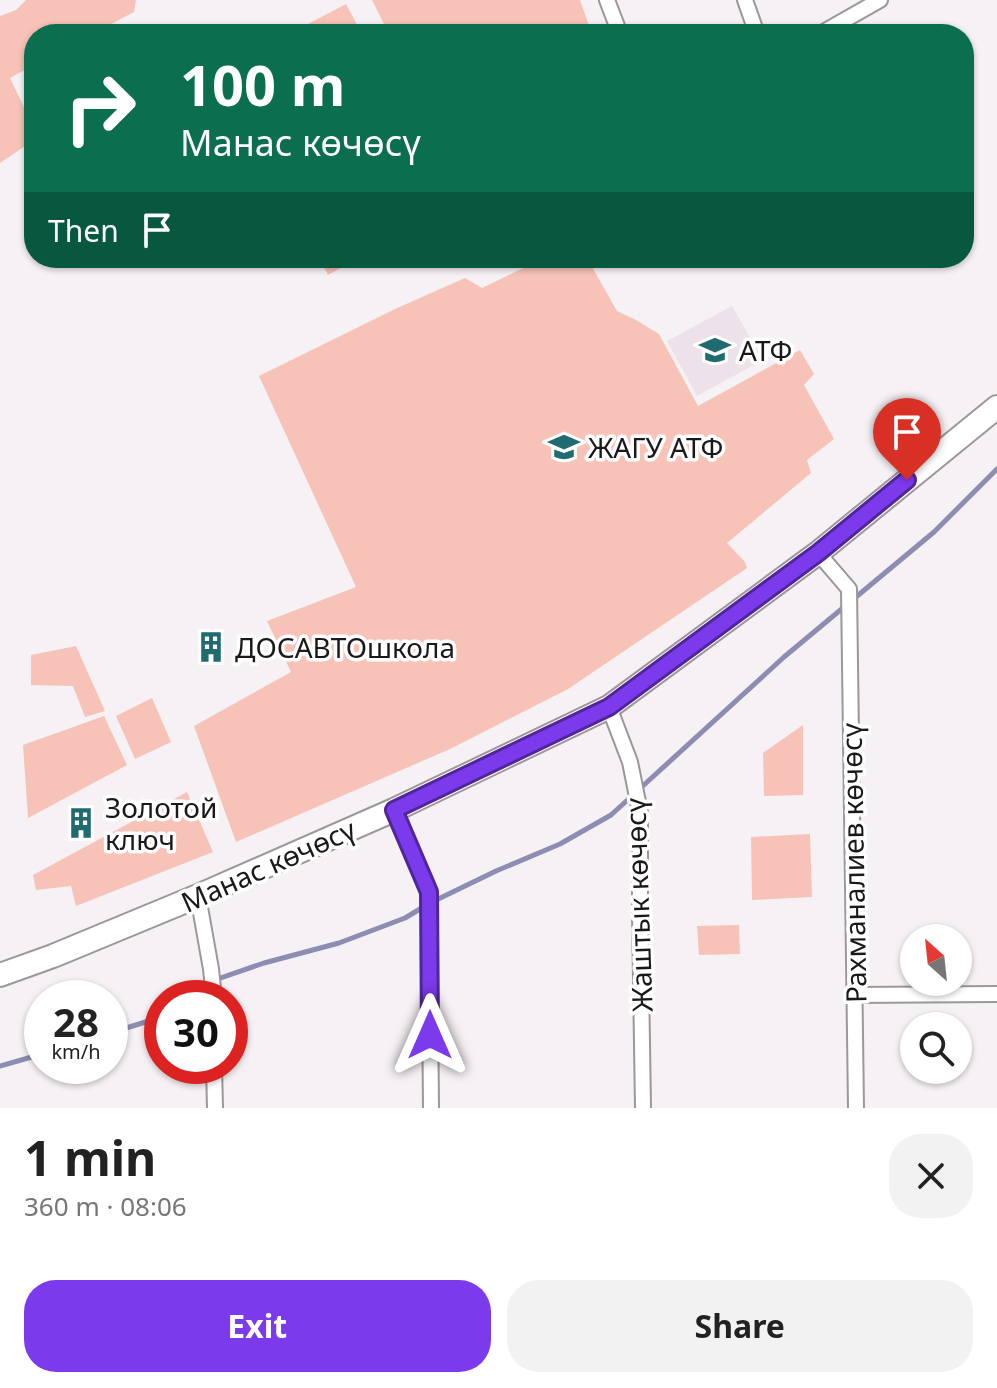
<!DOCTYPE html>
<html lang="en">
<head>
<meta charset="utf-8">
<style>
	:root { --surface:#fff; --page:#f2f2f2; --text:#222; --muted:#767676; --accent:#7c3aed }
	body { margin:0; font-family:"Noto Sans",sans-serif; background:var(--page); color:var(--text); height:100vh; display:flex; flex-direction:column; font-size:30px; white-space:nowrap }
	* { box-sizing:border-box; margin:0 }
	p { font-size:26px; color:var(--muted) }
	.icon { flex:none; width:44px; height:44px; fill:none; stroke:currentColor; stroke-width:2; stroke-linecap:round; stroke-linejoin:round }
	.map { position:relative; height:1108px; overflow:hidden }
	.drawer { display:flex; flex-direction:column; background:var(--surface); flex:1 }
	.drawer>* { flex:none }
	.hud { position:absolute; left:24px; top:24px; width:950px; height:244px; border-radius:32px; box-shadow:0 2px 6px #0004; background:#0b6e4f; color:#fff; overflow:hidden }
	.needle { width:52px; rotate:333deg }
	.fabs { position:absolute; left:900px; top:924px; display:grid; gap:16px }
	.fabs a { display:grid; place-items:center; width:72px; height:72px; border-radius:50%; background:var(--surface); box-shadow:0 2px 6px #0004; font-size:40px }
	.speed { position:absolute; left:24px; top:980px; display:flex; gap:16px; font-size:40px; font-weight:700; text-align:center }
	.speed>* { display:grid; place-content:center; width:104px; height:104px; border-radius:50%; background:var(--surface); box-shadow:0 2px 6px #0004; line-height:1 }
	.speed small { font-size:20px; font-weight:400 }
	.speed .limit { border:12px solid #d22; background:#fff; color:#111 }
	.pin { position:absolute; display:grid; place-items:center; width:68px; height:68px; color:#fff; margin:-82px -34px; border-radius:50% 50% 50% 0; rotate:-45deg; box-shadow:0 0 8px #0007 }
	.pin .icon { rotate:45deg }
	.me { position:absolute; width:88px; margin:-44px; rotate:0deg; stroke-linejoin:round; filter:drop-shadow(0 0 6px #0008) }
	.turn { display:flex; align-items:center; gap:28px; height:168px; padding:0 24px; font-size:36px }
	.turn .icon { width:104px; height:104px; stroke-width:2.5 }
	.turn b { display:block; font-size:56px; line-height:68px }
	.then { display:flex; align-items:center; height:76px; padding:0 24px; background:#0003; gap:16px; font-size:30px }
	.round { display:grid; place-items:center; flex:none; width:84px; height:84px; border-radius:32px; background:var(--page) }
	.overview { display:flex; align-items:center; justify-content:space-between; height:136px; padding:0 24px }
	h1 { font-size:48px; font-weight:700; line-height:60px }
	.cta { display:flex; gap:16px; margin-top:auto; padding:16px 24px }
	.cta a { flex:1; height:92px; border-radius:32px; background:var(--accent); color:#fff; font-size:32px; font-weight:700; line-height:92px; text-align:center }
	.cta a+a { background:var(--page); color:var(--text) }
	.map>svg:first-child { display:block }
</style>
</head>
<body>
<div class="map">
<svg width="997" height="1108" viewBox="0 0 997 1108">
	<rect width="100%" height="100%" fill="#f6f1f4"/>
	<path fill="#eee2ea" d="M732,306L763,360L697,396L667,341Z"/>
	<g fill="#f7c2b8">
		<path d="M26,0H136L134,12L92,34H34V65L10,78L34,128V140L0,163V16L16,10Z"/>
		<path d="M372,0H580L592,34H389Z"/>
		<path d="M346,4L362,34H289Z"/>
		<path d="M319,258H359L328,275Z"/>
		<path d="M544,258H587L617,311L636,320L659,334L698,406L800,350L814,374L804,385L834,439L807,460L811,473L727,543L745,562L747,568L568,689L450,749L236,842L194,726L291,672L267,621L356,587L259,376L395,309L465,278L482,288Z"/>
		<path d="M76,646L105,711L85,717L73,686L31,685V655Z"/>
		<path d="M152,698L171,742L135,759L116,716Z"/>
		<path d="M104,716L127,765L28,818L23,745Z"/>
		<path d="M803,725V795L764,796L763,753Z"/>
		<path d="M187,792L213,852L76,906L71,886L36,890L33,875Z"/>
		<path d="M810,834L812,897L752,900L751,837Z"/>
		<path d="M739,925L740,954L699,955L697,926Z"/>
	</g>
	<g fill="none" stroke-linecap="round" stroke-linejoin="round">
		<g stroke="#8d8db3" stroke-width="5">
			<path d="M189,998L209,982L264,963L339,943L405,918L430,903L496,871L560,844L611,815L784,657L934,532L997,469"/>
			<path d="M110,1033L152,1020L162,1014"/>
			<path d="M0,1066L42,1054"/>
		</g>
		<defs>
			<g id="street">
				<path d="M607,0L620,34"/>
				<path d="M745,0L757,34"/>
				<path d="M820,34L880,0"/>
				<path d="M818,553L849,589L856,1108"/>
				<path d="M609,707L630,762L640,812V914L643,1108"/>
				<path d="M394,810L429,892L431,1108"/>
				<path d="M198,896L211,969L214,998"/>
				<path d="M854,995L997,994"/>
				<path d="M214,1066L215,1108"/>
			</g>
			<path id="secondary" d="M0,975L53,956L198,896L394,810L609,707L818,553L997,407"/>
		</defs>
		<use href="#street" stroke="#9b979a" stroke-width="18"/>
		<use href="#secondary" stroke="#9b979a" stroke-width="26"/>
		<use href="#street" stroke="#fff" stroke-width="14"/>
		<use href="#secondary" stroke="#fff" stroke-width="22"/>
	</g>
	<g fill="none" stroke-linecap="round" stroke-linejoin="round">
		<defs>
			<path id="route" d="M430,1035L429,892L394,810L609,707L818,553L907,480"/>
		</defs>
		<use href="#route" stroke="#51269a" stroke-width="20"/>
		<use href="#route" stroke="#7c3aed" stroke-width="14"/>
	</g>
	<defs>
		<symbol id="university-bare" viewBox="-9 -9 18 18"><path d="M0-5L7-2L0 1L-7-2ZM-4 1L0 2.5L4 1V4Q0 6-4 4Z" fill="#1f6b70" stroke="#fff" stroke-width="2.5" paint-order="stroke"/></symbol>
		<symbol id="building-bare" viewBox="-9 -9 18 18"><path d="M-4-6H4V6H1V3H-1V6H-4ZM-2.5-4.3h1.7v1.8h-1.7ZM.8-4.3h1.7v1.8H.8ZM-2.5-1h1.7V.8h-1.7ZM.8-1h1.7V.8H.8Z" fill="#1f6b70" stroke="#fff" stroke-width="2.5" paint-order="stroke"/></symbol>
	</defs>
	<g fill-rule="evenodd">
		<use href="#university-bare" x="693" y="328" width="44" height="44"/>
		<use href="#university-bare" x="542" y="425" width="44" height="44"/>
		<use href="#building-bare" x="189" y="625" width="44" height="44"/>
		<use href="#building-bare" x="59" y="801" width="44" height="44"/>
	</g>
	<g text-anchor="middle" dominant-baseline="central" stroke-width="7" stroke-linejoin="round" paint-order="stroke">
		<g font-size="28" fill="#1a1819" stroke="#fff" text-anchor="start">
			<text x="739" y="350">АТФ</text>
			<text x="588" y="447">ЖАГУ АТФ</text>
			<text x="235" y="647">ДОСАВТОшкола</text>
			<text x="105" y="807">Золотой<tspan x="105" dy="32">ключ</tspan></text>
		</g>
		<g font-size="28" fill="#1a1819" stroke="#fff">
			<text transform="translate(853 863) rotate(-91)">Рахманалиев көчөсү</text>
			<text transform="translate(268 865) rotate(-24)">Манас көчөсү</text>
			<text transform="translate(638 905) rotate(-92)">Жаштык көчөсү</text>
		</g>
	</g>
</svg>
<div class="fabs">
<a><svg class="needle" viewBox="-14 -14 28 28"><path d="M0-13l5 13h-10z" fill="#e53935"/><path d="M0 13l5-13h-10z" fill="#767676"/></svg></a>
<a><svg class="icon" aria-label="search" viewBox="0 0 24 24"><circle cx="10" cy="10" r="6"/><path d="M15 15l6 6"/></svg></a>
</div>
<div class="speed"><div>28<small>km/h</small></div><div class="limit">30</div></div>
<div class="pin" style="left:907px;top:480px;background:#d93025"><svg class="icon" aria-label="arrive" viewBox="0 0 24 24"><path d="M6 21V4h12l-3 4 3 4H6"/></svg></div>
<svg class="me" style="left:430px;top:1035px" viewBox="-20 -20 40 40"><path d="M0-17L14 15 0 8-14 15z" fill="#7c3aed" stroke="#fff" stroke-width="4"/></svg>
<div class="hud">
<div class="turn"><svg class="icon" aria-label="right" viewBox="0 0 24 24"><path d="M7 20v-9h11M14 6l5 5-5 5"/></svg><div><b>100 m</b>Манас көчөсү</div></div>
<div class="then">Then<svg class="icon" aria-label="arrive" viewBox="0 0 24 24"><path d="M6 21V4h12l-3 4 3 4H6"/></svg></div>
</div>
</div>
<section class="drawer">
<div class="overview"><div><h1>1 min</h1><p>360 m · 08:06</p></div><a class="round"><svg class="icon" aria-label="close" viewBox="0 0 24 24"><path d="M6 6l12 12M18 6L6 18"/></svg></a></div>
<div class="cta"><a>Exit</a><a>Share</a></div>
</section>
</body>
</html>
